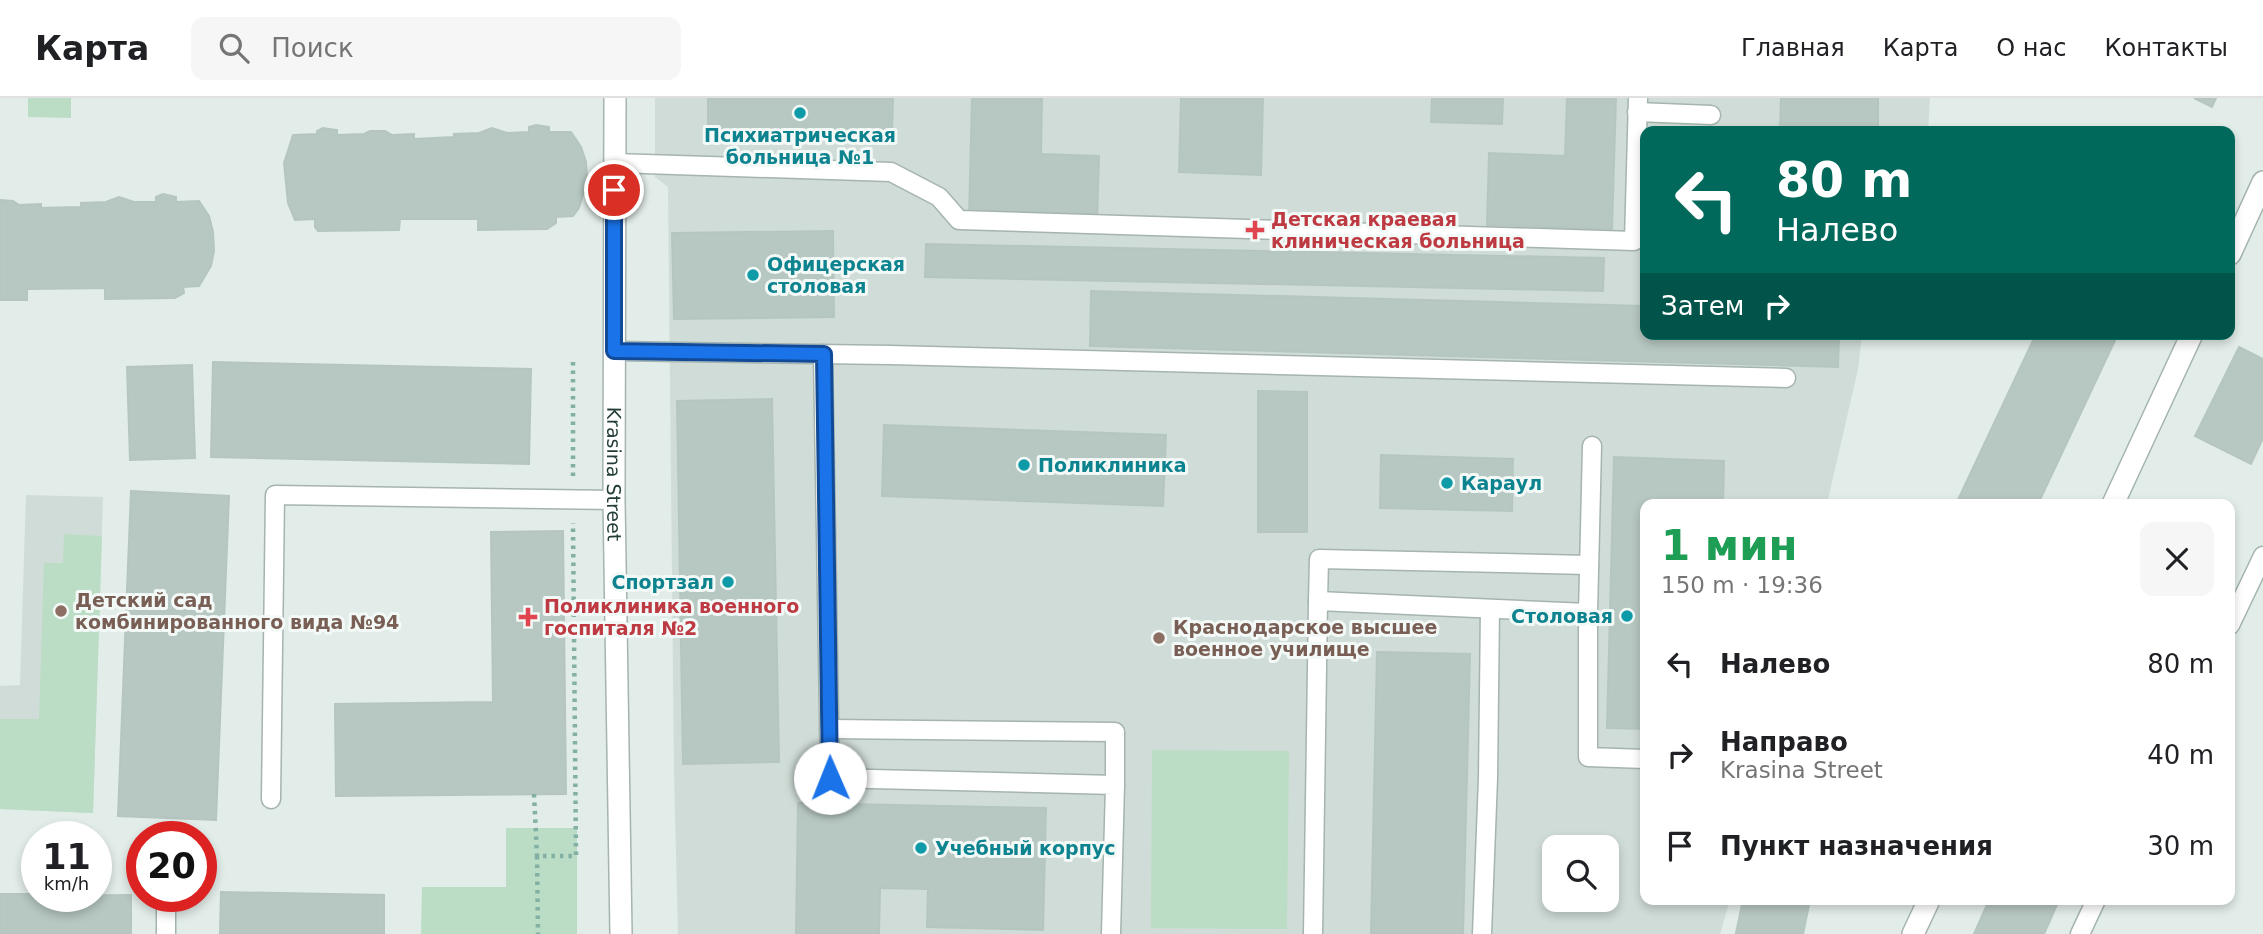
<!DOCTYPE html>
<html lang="ru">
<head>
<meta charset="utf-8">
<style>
	:root { --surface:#fff; --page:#f6f6f6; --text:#202124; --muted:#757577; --line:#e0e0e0 }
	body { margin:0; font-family:"DejaVu Sans",sans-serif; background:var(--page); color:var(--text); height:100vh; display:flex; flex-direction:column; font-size:26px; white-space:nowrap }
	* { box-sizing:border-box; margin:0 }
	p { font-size:23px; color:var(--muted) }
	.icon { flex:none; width:38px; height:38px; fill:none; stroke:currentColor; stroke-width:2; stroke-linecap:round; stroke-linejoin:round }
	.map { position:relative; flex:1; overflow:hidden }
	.drawer { position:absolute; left:1640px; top:401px; width:595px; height:406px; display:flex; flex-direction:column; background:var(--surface); border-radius:14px; box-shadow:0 4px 10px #0003 }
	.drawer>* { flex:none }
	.banner { position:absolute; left:1640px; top:28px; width:595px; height:214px; border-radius:14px; box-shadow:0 4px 10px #0003; background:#00695c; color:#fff; overflow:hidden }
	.controls { position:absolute; left:1542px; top:737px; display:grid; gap:14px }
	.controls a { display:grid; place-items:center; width:77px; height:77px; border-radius:14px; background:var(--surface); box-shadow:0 4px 10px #0003; font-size:35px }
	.speed { position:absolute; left:21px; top:723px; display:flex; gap:14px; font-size:35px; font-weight:700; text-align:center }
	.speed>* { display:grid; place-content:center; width:91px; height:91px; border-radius:50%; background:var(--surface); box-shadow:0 4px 10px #0003; line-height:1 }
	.speed small { font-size:18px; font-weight:400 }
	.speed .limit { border:10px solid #d22; background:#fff; color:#111 }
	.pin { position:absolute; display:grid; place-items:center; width:60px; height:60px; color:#fff; margin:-30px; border:4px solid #fff; border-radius:50%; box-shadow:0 2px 7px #0007 }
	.me { position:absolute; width:77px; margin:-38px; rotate:359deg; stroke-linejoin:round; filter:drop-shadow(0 0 5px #0008) }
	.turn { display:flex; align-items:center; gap:24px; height:147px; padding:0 21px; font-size:32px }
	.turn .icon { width:91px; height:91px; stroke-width:2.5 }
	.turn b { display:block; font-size:49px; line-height:60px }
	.then { display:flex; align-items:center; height:66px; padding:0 21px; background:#0003; gap:14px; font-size:26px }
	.round { display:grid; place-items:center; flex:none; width:74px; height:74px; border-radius:14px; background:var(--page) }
	.overview { display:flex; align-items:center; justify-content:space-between; height:119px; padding:0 21px }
	h1 { font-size:42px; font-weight:600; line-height:52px; color:#1e9e55 }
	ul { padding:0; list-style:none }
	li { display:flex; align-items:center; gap:21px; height:91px; padding:0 21px }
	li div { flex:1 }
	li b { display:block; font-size:26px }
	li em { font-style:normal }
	header { display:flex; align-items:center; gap:42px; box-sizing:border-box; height:98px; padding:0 35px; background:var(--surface); border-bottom:2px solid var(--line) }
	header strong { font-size:33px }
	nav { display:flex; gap:38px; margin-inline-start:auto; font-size:24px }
	.search { width:490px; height:63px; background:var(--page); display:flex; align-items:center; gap:18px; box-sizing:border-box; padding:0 24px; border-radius:14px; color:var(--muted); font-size:26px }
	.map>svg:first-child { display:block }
</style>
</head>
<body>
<header>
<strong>Карта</strong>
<div class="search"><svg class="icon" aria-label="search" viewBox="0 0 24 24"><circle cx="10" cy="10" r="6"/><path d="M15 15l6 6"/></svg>Поиск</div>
<nav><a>Главная</a><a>Карта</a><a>О нас</a><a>Контакты</a></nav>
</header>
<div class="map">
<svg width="2263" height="836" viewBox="0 0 2263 836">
	<rect width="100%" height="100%" fill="#e2ece8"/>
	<g fill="#d0dcd7" fill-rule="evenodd">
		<path d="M655,0H1930L1928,33H1645V236H1862L1858,271L1827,406H1645V802H1730L1720,836H678L674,674L668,89L655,79ZM1554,749H1606V802H1554Z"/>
		<path d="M26,397L103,399L93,715L0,711V588L20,587Z"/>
	</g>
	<g fill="#bbddc6">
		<path d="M28,0H71V20L28,19Z"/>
		<path d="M64,436L102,438L93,715L0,711V621H39L44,465H63Z"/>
		<path d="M1152,652L1289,653L1287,831L1151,830Z"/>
		<path d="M506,730H577V836H421L422,789H506Z"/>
	</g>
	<g fill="#b7c7c1" stroke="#b5c6c0" stroke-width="2">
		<path d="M708,0H893L892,33L708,31Z"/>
		<path d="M972,0H1042L1041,56L1099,58L1097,124L969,120Z"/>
		<path d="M1181,0H1263L1261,77L1179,74Z"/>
		<path d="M1432,0H1503L1502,26L1431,24Z"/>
		<path d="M1567,0H1616L1612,131L1487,127L1489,55L1565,58Z"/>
		<path d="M1781,0H1878V33L1780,32Z"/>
		<path d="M2194,0H2216L2212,9Z"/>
		<path d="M536,27L549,29V34H571L581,49L586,64L587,83L579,110L573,118L556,119V125L547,131L478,132V121H400L399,132L318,133L315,129V121L295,122L288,105L284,65L293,37L317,36V33L323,30L337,32V37L364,36L370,33H385L392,37L414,36V41L454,39V36L479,35L492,30L507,35L529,34V29Z"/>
		<path d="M163,96L176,99V104L199,103L209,118L213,134L214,153L211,168L199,188L183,189L184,195L175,200L105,201V190L27,191V202H0V102L13,103L19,107L41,106V110L81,109V105L106,104L119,99L134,104H156V99Z"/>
		<path d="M833,133L834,219L674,221L672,135Z"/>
		<path d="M926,146L1604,160L1603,193L925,179Z"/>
		<path d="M1091,193L1645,208V236H1839L1838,269L1090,248Z"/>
		<path d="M2036,236H2118L2038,406H1956Z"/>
		<path d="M2239,249L2263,261V340L2251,366L2195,338Z"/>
		<path d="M213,264L531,271L529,366L211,359Z"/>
		<path d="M192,267L195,360L130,362L127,269Z"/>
		<path d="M1258,293L1307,294V434H1258Z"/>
		<path d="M772,301L779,664L683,666L677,303Z"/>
		<path d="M884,327L1166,337L1163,408L882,398Z"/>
		<path d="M1381,357L1513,361L1512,413L1380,410Z"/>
		<path d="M1614,359L1724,363L1723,406H1645V631L1607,630Z"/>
		<path d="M131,393L229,398L216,722L118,718Z"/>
		<path d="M563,433L566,696L336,698L335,606L493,604L491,434Z"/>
		<path d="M1377,554L1470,556L1463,836H1371Z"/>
		<path d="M798,705L1046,710L1043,832L927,829L928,791L880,790L879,836H796Z"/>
		<path d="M221,794L384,797V836H220Z"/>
		<path d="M0,796H37V798L131,797V836H0Z"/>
		<path d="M1743,802H1810L1803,836L1736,835Z"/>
		<path d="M1989,802H2059L2044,836H1974Z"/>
	</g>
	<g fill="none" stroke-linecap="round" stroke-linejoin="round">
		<defs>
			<g id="lane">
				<path d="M1637,14L1711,17"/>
				<path d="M614,65L891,74L939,99L959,122L1634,143L1638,0"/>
				<path d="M614,253L890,257L1786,280"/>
				<path d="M823,256L830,680L1115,687L1111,836"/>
				<path d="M1318,503L1319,461L1589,467"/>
				<path d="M1588,515V659L1645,661"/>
				<path d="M2230,527L2263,458"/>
				<path d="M829,631L1115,634V687"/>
				<path d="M271,701L275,397L614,402"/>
				<path d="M166,836V798"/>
				<path d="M1313,836L1318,503L1588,515L1592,348"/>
				<path d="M1482,836L1488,680L1490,511"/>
				<path d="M2080,836L2096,802"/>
			</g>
			<g id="street">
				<path id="s1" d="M615,0L614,402L621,836"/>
				<path d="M2230,156L2263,84"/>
				<path d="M2113,406L2192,236"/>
				<path d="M1913,836L1929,802"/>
			</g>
		</defs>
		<use href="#lane" stroke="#a5b4af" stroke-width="21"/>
		<use href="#street" stroke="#a5b4af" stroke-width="24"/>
		<g stroke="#83b0a4" stroke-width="4.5" stroke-dasharray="3.5 5" stroke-linecap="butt">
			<path d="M573,378V260"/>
			<path d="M534,696L537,758H576L573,425"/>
			<path d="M537,758L538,836"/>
		</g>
		<use href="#lane" stroke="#fff" stroke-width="18"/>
		<use href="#street" stroke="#fff" stroke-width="21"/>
	</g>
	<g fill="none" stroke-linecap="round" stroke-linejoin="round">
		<defs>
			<path id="route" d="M614,92V253L824,256L830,680"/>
		</defs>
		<use href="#route" stroke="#114b97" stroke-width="18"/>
		<use href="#route" stroke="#1a73e8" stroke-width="12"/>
	</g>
	<g fill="#0f9aa8" stroke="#f3f9f6" stroke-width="2.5">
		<circle cx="800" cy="15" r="7"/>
		<circle cx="753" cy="177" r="7"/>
		<circle cx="1024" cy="367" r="7"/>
		<circle cx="1447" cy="385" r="7"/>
		<circle cx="728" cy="484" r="7"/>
		<circle cx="1627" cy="518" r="7"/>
		<circle cx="921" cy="750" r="7"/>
	</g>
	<g fill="#e0444e" stroke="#f3f9f6" stroke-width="2.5">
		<path d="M1251.5 121.5h7v7h7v7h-7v7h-7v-7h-7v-7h7z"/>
		<path d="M524.5 508.5h7v7h7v7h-7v7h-7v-7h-7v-7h7z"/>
	</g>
	<g fill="#8d6e63" stroke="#f3f9f6" stroke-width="2.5">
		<circle cx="61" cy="513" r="7"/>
		<circle cx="1159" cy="540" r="7"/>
	</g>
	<g text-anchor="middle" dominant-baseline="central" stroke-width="6" stroke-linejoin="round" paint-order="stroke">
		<g font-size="19" font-weight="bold" fill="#0d838f" stroke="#f3f9f6" text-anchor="start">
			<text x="800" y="37" text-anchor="middle">Психиатрическая<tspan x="800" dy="22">больница №1</tspan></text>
			<text x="767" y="166">Офицерская<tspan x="767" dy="22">столовая</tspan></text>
			<text x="1038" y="367">Поликлиника</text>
			<text x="1461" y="385">Караул</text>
			<text x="714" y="484" text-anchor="end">Спортзал</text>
			<text x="1613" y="518" text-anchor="end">Столовая</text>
			<text x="935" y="750">Учебный корпус</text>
		</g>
		<g font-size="19" font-weight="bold" fill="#be3a42" stroke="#f3f9f6" text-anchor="start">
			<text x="1271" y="121">Детская краевая<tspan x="1271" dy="22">клиническая больница</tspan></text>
			<text x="544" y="508">Поликлиника военного<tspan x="544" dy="22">госпиталя №2</tspan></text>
		</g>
		<g font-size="19" fill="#223d37" stroke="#f3f9f6">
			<text stroke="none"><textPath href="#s1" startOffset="376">Krasina Street</textPath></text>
		</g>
		<g font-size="19" font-weight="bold" fill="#785e54" stroke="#f3f9f6" text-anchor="start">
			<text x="75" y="502">Детский сад<tspan x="75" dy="22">комбинированного вида №94</tspan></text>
			<text x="1173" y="529">Краснодарское высшее<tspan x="1173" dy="22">военное училище</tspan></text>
		</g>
	</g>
</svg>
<div class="controls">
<a><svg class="icon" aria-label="search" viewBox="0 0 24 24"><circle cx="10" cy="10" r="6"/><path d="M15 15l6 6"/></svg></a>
</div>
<div class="speed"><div>11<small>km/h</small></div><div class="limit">20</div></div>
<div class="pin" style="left:614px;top:92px;background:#d93025"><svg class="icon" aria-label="arrive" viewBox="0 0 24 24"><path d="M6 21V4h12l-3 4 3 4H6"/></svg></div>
<svg class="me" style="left:830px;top:680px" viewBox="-20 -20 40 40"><circle r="19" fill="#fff"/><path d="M0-13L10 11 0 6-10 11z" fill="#1a73e8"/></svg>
<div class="banner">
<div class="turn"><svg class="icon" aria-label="left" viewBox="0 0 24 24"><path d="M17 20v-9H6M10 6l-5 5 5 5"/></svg><div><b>80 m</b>Налево</div></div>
<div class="then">Затем<svg class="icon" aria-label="right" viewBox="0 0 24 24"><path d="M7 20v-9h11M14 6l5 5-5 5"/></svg></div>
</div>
<section class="drawer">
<div class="overview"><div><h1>1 мин</h1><p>150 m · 19:36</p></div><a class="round"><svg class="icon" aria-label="close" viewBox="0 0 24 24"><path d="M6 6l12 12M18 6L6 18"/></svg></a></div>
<ul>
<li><svg class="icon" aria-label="left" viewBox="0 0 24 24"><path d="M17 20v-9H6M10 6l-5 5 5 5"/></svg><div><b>Налево</b></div><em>80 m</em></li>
<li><svg class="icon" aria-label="right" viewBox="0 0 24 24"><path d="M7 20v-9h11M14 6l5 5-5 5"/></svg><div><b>Направо</b><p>Krasina Street</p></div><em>40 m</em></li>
<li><svg class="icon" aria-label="arrive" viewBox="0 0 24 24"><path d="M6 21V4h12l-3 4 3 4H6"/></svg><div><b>Пункт назначения</b></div><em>30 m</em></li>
</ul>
</section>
</div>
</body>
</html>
